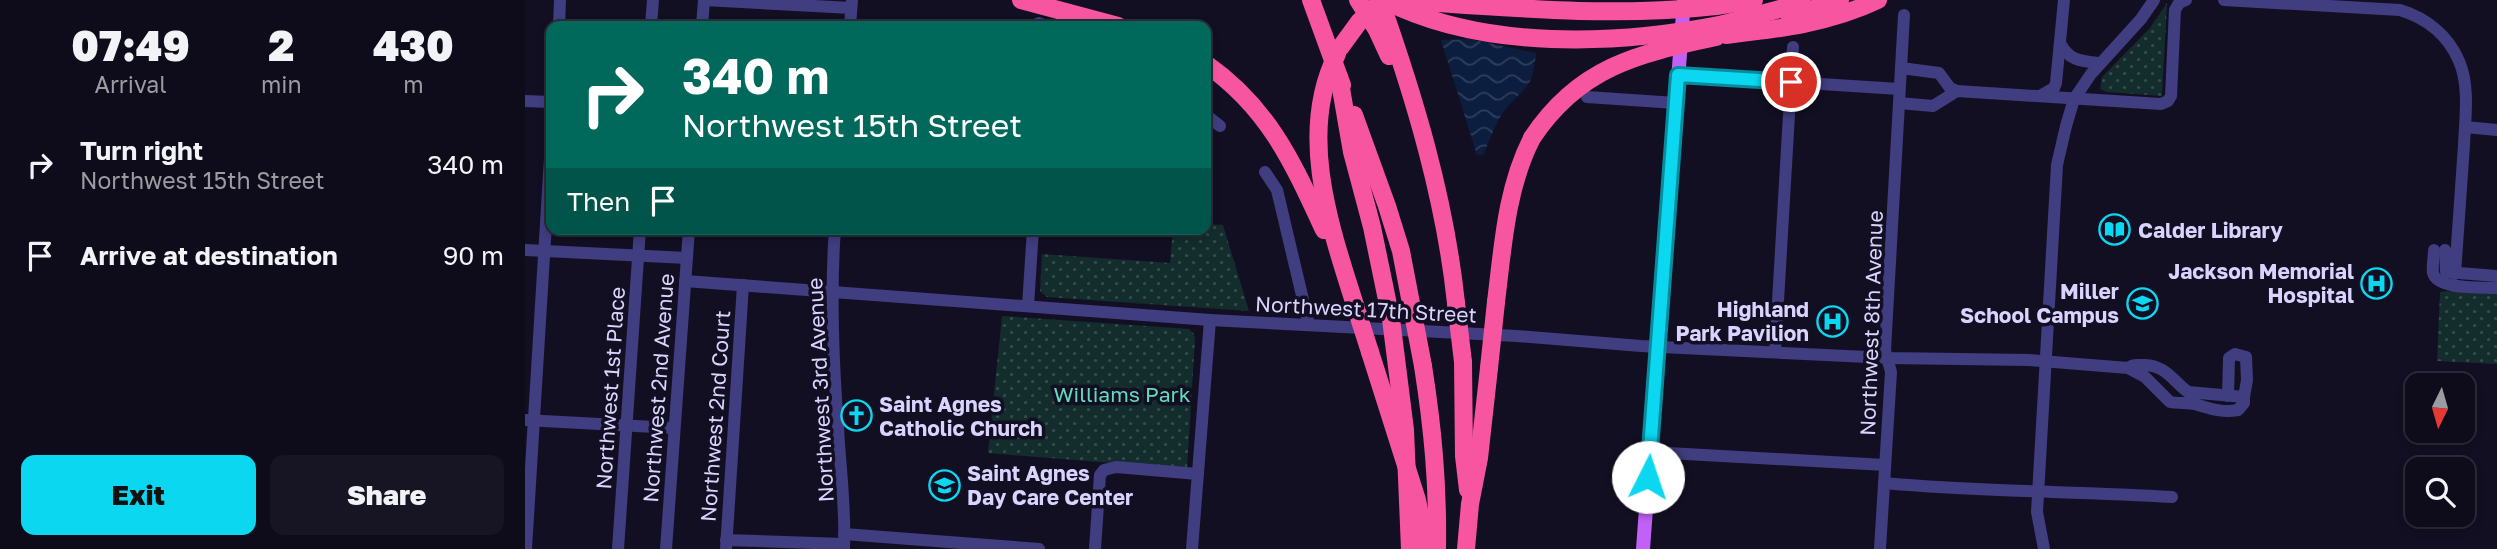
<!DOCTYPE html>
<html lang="en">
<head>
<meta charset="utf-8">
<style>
	:root { --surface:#0e0b1a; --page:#171423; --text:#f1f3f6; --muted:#9b9ba2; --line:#2e2b39; --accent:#0cd7f1 }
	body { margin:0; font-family:"Golos Text",sans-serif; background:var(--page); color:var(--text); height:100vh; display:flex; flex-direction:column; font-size:26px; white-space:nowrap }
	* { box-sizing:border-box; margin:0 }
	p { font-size:23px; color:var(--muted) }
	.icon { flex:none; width:38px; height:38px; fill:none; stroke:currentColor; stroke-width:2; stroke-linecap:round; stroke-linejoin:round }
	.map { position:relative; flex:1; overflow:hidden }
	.panel { display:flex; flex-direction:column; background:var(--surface); width:525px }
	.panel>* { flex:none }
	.top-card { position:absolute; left:21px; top:21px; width:665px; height:214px; border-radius:14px; box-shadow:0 4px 10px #0003,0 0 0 2px var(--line); background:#00695c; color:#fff; overflow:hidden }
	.needle { width:46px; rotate:185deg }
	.tools { position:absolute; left:1880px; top:373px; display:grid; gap:14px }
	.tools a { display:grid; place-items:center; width:70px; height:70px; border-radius:14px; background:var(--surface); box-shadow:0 4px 10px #0003,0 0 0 2px var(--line); font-size:35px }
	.pin { position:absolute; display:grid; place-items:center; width:60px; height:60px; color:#fff; margin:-30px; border:4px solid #fff; border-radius:50%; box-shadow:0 2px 7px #0007 }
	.me { position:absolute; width:77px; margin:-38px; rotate:4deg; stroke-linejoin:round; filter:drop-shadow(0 0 5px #0008) }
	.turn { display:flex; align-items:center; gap:24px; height:147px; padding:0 21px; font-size:32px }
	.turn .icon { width:91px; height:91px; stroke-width:2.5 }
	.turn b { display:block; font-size:49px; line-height:60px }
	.then { display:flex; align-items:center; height:66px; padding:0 21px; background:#0003; gap:14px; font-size:26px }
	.eta { display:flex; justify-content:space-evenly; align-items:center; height:119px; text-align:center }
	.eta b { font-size:42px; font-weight:800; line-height:49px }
	.action { display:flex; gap:14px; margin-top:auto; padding:14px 21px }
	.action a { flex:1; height:80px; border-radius:14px; background:var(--accent); color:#111; font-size:28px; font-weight:800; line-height:80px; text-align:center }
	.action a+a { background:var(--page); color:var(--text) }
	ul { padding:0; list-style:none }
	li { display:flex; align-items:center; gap:21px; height:91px; padding:0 21px }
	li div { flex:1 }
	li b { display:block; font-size:26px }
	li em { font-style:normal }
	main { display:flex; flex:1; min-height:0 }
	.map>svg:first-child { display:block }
</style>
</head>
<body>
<main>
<section class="panel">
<div class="eta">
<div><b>07:49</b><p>Arrival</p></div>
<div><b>2</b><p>min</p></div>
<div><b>430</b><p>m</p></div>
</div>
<ul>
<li><svg class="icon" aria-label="right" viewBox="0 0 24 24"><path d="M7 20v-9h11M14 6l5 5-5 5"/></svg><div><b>Turn right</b><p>Northwest 15th Street</p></div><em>340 m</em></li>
<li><svg class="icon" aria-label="arrive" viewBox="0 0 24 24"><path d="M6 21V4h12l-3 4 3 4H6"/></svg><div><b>Arrive at destination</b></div><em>90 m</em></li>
</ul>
<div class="action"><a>Exit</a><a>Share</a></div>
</section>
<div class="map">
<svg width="1972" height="549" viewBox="0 0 1972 549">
	<defs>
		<pattern id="grass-dots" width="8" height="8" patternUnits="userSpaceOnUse" patternTransform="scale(1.75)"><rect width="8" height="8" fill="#132d2c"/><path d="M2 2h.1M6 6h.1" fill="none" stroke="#354b4c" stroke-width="1.8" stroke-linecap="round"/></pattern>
		<pattern id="water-waves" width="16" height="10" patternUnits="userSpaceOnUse" patternTransform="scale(1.75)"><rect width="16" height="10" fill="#0c1e3f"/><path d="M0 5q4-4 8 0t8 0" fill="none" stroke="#2f3e5c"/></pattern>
	</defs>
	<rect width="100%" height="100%" fill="#130f23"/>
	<g fill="url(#grass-dots)">
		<path d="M1642,3L1637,96L1582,92L1575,89L1577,77L1625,28Z"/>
		<path d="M681,224L698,225L724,311L522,297L515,291L517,254L645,263L648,229H681Z"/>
		<path d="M1922,291L1972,293V364L1912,361L1915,292Z"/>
		<path d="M477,316L664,329L669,334L670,340L662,469L463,453Z"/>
	</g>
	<path fill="url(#water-waves)" d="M944,39L1011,53C1007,92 1001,84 980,110C970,122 965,141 958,155H952L916,40Z"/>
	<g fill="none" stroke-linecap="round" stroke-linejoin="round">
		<g stroke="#403d80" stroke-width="12">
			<path d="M179,0L326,8"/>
			<path d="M1699,0L1875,10C1901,18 1923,35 1934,61C1945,86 1940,119 1939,145C1936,188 1933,231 1930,274"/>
			<path d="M34,26L35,0"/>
			<path d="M126,26L128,0"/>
			<path d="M177,26L179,0"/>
			<path d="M325,26L327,0"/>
			<path d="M508,26L514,23L522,26"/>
			<path d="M1535,43C1544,61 1556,61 1575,63"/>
			<path d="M1376,68L1414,73L1425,88L1432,91"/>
			<path d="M1153,75L1374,89"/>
			<path d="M1515,96L1529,88L1531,83L1539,0"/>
			<path d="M1062,97L1151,103"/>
			<path d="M0,101L26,102"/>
			<path d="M1374,103L1408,106L1432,91L1636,104L1643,101L1646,96L1650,10L1654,3L1661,0"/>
			<path d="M681,115L695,126"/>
			<path d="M1940,127L1972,130"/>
			<path d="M740,172L752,190L784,325"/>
			<path d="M310,229C305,295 308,361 313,427C315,468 321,508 319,549"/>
			<path d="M0,250L162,258"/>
			<path d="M1909,250C1909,257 1907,266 1908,273C1912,290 1957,287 1972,288"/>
			<path d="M1920,250L1921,272L1972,276"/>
			<path d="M160,281L685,320L992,336L1116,346L1363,358L1504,360L1603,368C1609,364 1612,365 1620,365C1641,366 1647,380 1663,392L1719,397V403L1713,410C1698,413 1687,409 1673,405C1664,402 1654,404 1645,402L1620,377L1603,368"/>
			<path d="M503,306L508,229"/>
			<path d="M1250,352L1268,47"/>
			<path d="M1703,396L1704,358L1710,354L1721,357L1722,380L1719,397"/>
			<path d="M0,420L148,428"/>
			<path d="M1125,452L1360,465"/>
			<path d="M1359,483C1454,492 1551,491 1647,497"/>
			<path d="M319,534L514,549"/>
			<path d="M201,540L319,544"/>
			<path d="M1,549L26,142"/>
			<path d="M93,549L115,229"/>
			<path d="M141,549L164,229"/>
			<path d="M201,549L218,285"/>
			<path d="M570,549L575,475L579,470L591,467L673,474"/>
			<path d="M667,549L685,320"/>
			<path d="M1355,549L1366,372L1360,350L1379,15"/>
			<path d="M1519,549L1512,512L1532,165L1541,126L1549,99L1566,74L1616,19L1629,0"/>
		</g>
		<path stroke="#c161f7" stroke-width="14" d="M1118,549L1159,0"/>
		<g stroke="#f755a0" stroke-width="18">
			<path d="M496,0L593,26"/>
			<path d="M833,0L852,30L864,56"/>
			<path d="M855,0C890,99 920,199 931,303"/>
			<path d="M1191,6L1229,0"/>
			<path d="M1265,17L1315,0"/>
			<path d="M1199,24L1277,3"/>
			<path d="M1201,35C1254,29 1305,23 1353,0"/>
			<path d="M812,54C772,133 805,226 830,305"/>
			<path d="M681,64C744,108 768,163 799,230"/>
			<path d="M971,302C978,246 981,189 1007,138"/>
			<path d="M845,352L892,500L902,549"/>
			<path d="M938,362L939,456L943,490"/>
			<path d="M898,366C908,430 913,484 912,549"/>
			<path d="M941,549L945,504L954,458L964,368"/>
		</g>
		<g stroke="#f755a0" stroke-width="18">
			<path d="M786,0L817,85"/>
			<path d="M859,0C958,51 1093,45 1199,24"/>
			<path d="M871,0C977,7 1085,18 1191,6"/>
			<path d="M815,48L834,22L858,0"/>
			<path d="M814,77L827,152L847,227L866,319L880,430L885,549"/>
			<path d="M829,115L862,206L876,251L898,366"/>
			<path d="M1007,138C1054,67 1112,54 1191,37"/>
			<path d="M931,303L938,362"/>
			<path d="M830,305L845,352"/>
			<path d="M964,368L971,302"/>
		</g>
	</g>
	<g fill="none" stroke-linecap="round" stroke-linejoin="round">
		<defs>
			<path id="route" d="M1123,477L1153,75L1266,82"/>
		</defs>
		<use href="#route" stroke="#088c9d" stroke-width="18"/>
		<use href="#route" stroke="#0cd7f1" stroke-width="12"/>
	</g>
	<defs>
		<symbol id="library-ring" viewBox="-11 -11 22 22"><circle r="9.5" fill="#130f23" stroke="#0cd7f1" stroke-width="1.5"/><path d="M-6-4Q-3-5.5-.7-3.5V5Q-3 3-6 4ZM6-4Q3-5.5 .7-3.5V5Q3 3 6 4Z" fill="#0cd7f1"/></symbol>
		<symbol id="hospital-ring" viewBox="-11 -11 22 22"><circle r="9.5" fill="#130f23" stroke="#0cd7f1" stroke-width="1.5"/><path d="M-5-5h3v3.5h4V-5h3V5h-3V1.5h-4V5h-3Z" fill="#0cd7f1"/></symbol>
		<symbol id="university-ring" viewBox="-11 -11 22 22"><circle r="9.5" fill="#130f23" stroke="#0cd7f1" stroke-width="1.5"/><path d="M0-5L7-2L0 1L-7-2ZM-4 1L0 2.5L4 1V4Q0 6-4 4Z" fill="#0cd7f1"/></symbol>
		<symbol id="church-ring" viewBox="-11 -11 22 22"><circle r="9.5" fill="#130f23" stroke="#0cd7f1" stroke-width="1.5"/><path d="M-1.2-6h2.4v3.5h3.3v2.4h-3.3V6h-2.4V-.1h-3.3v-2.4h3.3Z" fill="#0cd7f1"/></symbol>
		<symbol id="school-ring" viewBox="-11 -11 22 22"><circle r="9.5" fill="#130f23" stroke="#0cd7f1" stroke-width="1.5"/><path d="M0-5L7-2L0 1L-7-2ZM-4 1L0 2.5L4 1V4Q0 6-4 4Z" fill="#0cd7f1"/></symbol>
	</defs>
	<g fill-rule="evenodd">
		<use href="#library-ring" x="1572" y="212" width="35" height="35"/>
		<use href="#hospital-ring" x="1834" y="266" width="35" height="35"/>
		<use href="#university-ring" x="1600" y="286" width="35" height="35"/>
		<use href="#hospital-ring" x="1290" y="304" width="35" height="35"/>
		<use href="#church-ring" x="314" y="398" width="35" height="35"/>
		<use href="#school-ring" x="402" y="468" width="35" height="35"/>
	</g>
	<g text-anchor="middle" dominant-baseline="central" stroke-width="7" stroke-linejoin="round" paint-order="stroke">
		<g font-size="21" font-weight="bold" fill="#d9d4fd" stroke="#130f23" text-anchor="start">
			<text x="1613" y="230">Calder Library</text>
			<text x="1829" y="271" text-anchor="end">Jackson Memorial<tspan x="1829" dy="24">Hospital</tspan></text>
			<text x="1594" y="291" text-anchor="end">Miller<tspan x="1594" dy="24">School Campus</tspan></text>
			<text x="1284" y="309" text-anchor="end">Highland<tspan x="1284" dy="24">Park Pavilion</tspan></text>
			<text x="354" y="404">Saint Agnes<tspan x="354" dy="24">Catholic Church</tspan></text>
			<text x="442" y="473">Saint Agnes<tspan x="442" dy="24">Day Care Center</tspan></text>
		</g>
		<g font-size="21" fill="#d9d4fd" stroke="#130f23">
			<text transform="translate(841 309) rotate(3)">Northwest 17th Street</text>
			<text transform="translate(1346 323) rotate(-88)">Northwest 8th Avenue</text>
			<text transform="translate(85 388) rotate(-86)">Northwest 1st Place</text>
			<text transform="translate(133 388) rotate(-86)">Northwest 2nd Avenue</text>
			<text transform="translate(295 390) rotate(-93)">Northwest 3rd Avenue</text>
			<text transform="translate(190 416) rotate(-86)">Northwest 2nd Court</text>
		</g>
		<g font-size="21" fill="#63d9be" stroke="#130f23">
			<text x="597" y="394">Williams Park</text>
		</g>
	</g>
</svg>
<div class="tools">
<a><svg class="needle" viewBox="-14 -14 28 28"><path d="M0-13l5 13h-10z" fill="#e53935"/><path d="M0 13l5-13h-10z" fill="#9b9ba2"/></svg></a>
<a><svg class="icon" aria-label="search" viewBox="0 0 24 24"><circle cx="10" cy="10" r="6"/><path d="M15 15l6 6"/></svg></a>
</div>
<div class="pin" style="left:1266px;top:82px;background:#d93025"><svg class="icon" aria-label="arrive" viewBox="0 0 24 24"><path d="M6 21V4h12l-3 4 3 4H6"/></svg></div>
<svg class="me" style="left:1123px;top:477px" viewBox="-20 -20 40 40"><circle r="19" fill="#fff"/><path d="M0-13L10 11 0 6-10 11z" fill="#0cd7f1"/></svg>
<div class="top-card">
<div class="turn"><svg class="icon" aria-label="right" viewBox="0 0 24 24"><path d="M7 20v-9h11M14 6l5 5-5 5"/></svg><div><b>340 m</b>Northwest 15th Street</div></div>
<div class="then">Then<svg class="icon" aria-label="arrive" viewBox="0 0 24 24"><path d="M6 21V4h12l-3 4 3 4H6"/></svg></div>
</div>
</div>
</main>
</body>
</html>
